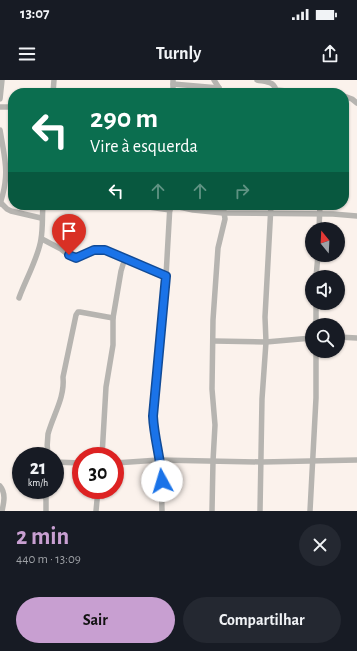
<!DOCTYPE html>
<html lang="pt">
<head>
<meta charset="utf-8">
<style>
	:root { --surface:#171b24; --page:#242831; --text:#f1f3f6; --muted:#9ea1a6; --accent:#c89fd1 }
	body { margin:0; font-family:"Alegreya Sans",sans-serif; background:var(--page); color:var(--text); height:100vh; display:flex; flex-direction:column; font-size:15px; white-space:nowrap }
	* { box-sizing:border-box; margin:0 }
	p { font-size:13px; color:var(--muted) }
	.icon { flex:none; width:22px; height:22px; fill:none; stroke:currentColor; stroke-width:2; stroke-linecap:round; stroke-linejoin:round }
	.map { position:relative; height:431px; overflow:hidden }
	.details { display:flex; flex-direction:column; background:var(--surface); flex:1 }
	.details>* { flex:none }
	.hud { position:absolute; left:8px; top:8px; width:341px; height:122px; border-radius:16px; box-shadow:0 1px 3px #0004; background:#0b6e4f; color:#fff; overflow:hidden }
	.needle { width:26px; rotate:342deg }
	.controls { position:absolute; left:305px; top:142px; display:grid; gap:8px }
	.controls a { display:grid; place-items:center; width:40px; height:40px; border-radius:50%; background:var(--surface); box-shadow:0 1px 3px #0004; font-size:20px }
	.speed { position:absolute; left:12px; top:367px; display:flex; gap:8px; font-size:20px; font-weight:700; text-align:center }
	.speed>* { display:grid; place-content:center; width:52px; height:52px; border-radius:50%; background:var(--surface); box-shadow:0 1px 3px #0004; line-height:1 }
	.speed small { font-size:10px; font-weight:400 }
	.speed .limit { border:6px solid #d22; background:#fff; color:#111 }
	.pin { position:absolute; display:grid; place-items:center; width:34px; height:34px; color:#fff; margin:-41px -17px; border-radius:50% 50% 50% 0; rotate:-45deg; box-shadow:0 0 4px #0007 }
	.pin .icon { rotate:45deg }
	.me { position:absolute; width:44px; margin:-22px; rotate:354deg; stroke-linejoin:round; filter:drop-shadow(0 0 3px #0008) }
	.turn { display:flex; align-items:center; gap:14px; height:84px; padding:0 16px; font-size:18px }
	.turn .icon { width:52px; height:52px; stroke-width:2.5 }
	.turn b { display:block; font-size:28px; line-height:34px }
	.lanes { display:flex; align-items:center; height:38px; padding:0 16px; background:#0003; justify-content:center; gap:20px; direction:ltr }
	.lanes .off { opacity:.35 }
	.round { display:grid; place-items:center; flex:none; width:42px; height:42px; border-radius:21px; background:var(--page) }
	.head { display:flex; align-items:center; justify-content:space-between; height:68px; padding:0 16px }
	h1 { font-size:24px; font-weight:600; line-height:30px; color:var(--accent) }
	.action { display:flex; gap:8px; margin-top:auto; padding:8px 16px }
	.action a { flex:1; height:46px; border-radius:24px; background:var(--accent); color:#111; font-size:16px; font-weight:600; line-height:46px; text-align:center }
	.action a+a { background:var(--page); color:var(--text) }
	.status { display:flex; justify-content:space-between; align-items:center; height:28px; padding:0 20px; background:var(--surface); direction:ltr }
	.status svg { height:11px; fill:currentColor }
	header { display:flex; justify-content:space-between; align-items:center; height:52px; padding:0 16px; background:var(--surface); font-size:18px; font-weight:600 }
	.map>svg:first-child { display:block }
</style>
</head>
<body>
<div class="status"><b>13:07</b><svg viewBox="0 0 49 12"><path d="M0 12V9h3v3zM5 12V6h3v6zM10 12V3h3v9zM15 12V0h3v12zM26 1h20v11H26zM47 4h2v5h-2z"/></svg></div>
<header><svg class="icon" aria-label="menu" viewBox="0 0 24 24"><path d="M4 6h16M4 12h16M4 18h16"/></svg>Turnly<svg class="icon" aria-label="share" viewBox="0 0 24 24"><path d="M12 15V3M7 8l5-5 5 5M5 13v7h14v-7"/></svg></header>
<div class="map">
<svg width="357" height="431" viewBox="0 0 357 431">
	<rect width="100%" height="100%" fill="#fbf2ec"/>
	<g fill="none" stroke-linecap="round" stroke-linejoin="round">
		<g stroke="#b6b4b0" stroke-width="5.5">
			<path d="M214,0L219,8L220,13"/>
			<path d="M257,0C266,2 276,1 276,13"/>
			<path d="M173,4L219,8"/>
			<path d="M276,10L308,13"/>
			<path d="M53,13L54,0"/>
			<path d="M173,13V0"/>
			<path d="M325,13L328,12L335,13"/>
			<path d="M344,16L352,19L357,23"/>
			<path d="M0,19L2,0"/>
			<path d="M0,27H13"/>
			<path d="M0,50C5,80 10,94 0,124"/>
			<path d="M0,122L7,129L11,131L41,138"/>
			<path d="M135,125L170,130"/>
			<path d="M170,125L193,130L223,133L333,134L357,136"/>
			<path d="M319,149L320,125"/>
			<path d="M42,159L61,169L72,178C82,180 89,169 99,170C115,170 149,188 166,196"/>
			<path d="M316,197L318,175"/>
			<path d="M19,218C25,201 39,176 41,159C43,148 42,137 43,125"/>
			<path d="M316,245V223"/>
			<path d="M338,257L357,258"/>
			<path d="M214,261L266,262L312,258"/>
			<path d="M48,376C47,369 47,361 48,354C53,335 65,318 63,297L76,235L78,232H80L113,238"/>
			<path d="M102,376L106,307L113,265V238L121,191L125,178"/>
			<path d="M55,382L81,383"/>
			<path d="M115,383L159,380L262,382L357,380"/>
			<path d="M0,406C6,413 4,422 2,431"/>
			<path d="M46,431V410"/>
			<path d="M96,431L98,410"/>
			<path d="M162,431L161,390L153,346V327L166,196L170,125"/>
			<path d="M212,431L213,381L215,345L212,309L213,240L218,168L225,139L223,125"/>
			<path d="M260,431L262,319L266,262L265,237L271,125"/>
			<path d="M310,431L316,318V271"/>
		</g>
	</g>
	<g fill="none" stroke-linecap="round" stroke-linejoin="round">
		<defs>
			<path id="route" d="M69,175L76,178L94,170H105L166,196L153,336C154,358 161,379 162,401"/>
		</defs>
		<use href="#route" stroke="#114b97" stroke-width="10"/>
		<use href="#route" stroke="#1a73e8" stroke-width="7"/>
	</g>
</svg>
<div class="controls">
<a><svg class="needle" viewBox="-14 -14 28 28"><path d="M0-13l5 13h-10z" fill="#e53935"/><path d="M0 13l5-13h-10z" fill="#9ea1a6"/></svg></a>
<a><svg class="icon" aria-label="sound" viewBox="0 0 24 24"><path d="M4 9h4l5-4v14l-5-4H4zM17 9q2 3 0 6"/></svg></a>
<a><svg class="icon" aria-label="search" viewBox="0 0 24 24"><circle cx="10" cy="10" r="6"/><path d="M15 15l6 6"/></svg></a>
</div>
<div class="speed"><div>21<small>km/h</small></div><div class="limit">30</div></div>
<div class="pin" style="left:69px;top:175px;background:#d93025"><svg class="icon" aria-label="arrive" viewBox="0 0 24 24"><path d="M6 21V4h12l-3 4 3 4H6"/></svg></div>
<svg class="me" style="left:162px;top:401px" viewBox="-20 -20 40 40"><circle r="19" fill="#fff"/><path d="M0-13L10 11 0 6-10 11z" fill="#1a73e8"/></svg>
<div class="hud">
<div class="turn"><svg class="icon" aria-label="left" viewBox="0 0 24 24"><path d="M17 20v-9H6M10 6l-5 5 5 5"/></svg><div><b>290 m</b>Vire à esquerda</div></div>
<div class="lanes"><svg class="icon" aria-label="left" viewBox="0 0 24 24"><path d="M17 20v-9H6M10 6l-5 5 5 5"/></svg><svg class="icon off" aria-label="ahead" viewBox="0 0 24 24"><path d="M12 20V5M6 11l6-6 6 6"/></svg><svg class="icon off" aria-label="ahead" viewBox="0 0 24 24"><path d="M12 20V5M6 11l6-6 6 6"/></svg><svg class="icon off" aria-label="right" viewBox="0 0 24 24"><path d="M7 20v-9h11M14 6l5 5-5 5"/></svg></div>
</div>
</div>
<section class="details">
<div class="head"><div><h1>2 min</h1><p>440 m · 13:09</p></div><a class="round"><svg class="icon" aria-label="close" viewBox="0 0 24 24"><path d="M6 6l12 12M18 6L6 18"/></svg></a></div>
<div class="action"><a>Sair</a><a>Compartilhar</a></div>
</section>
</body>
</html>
